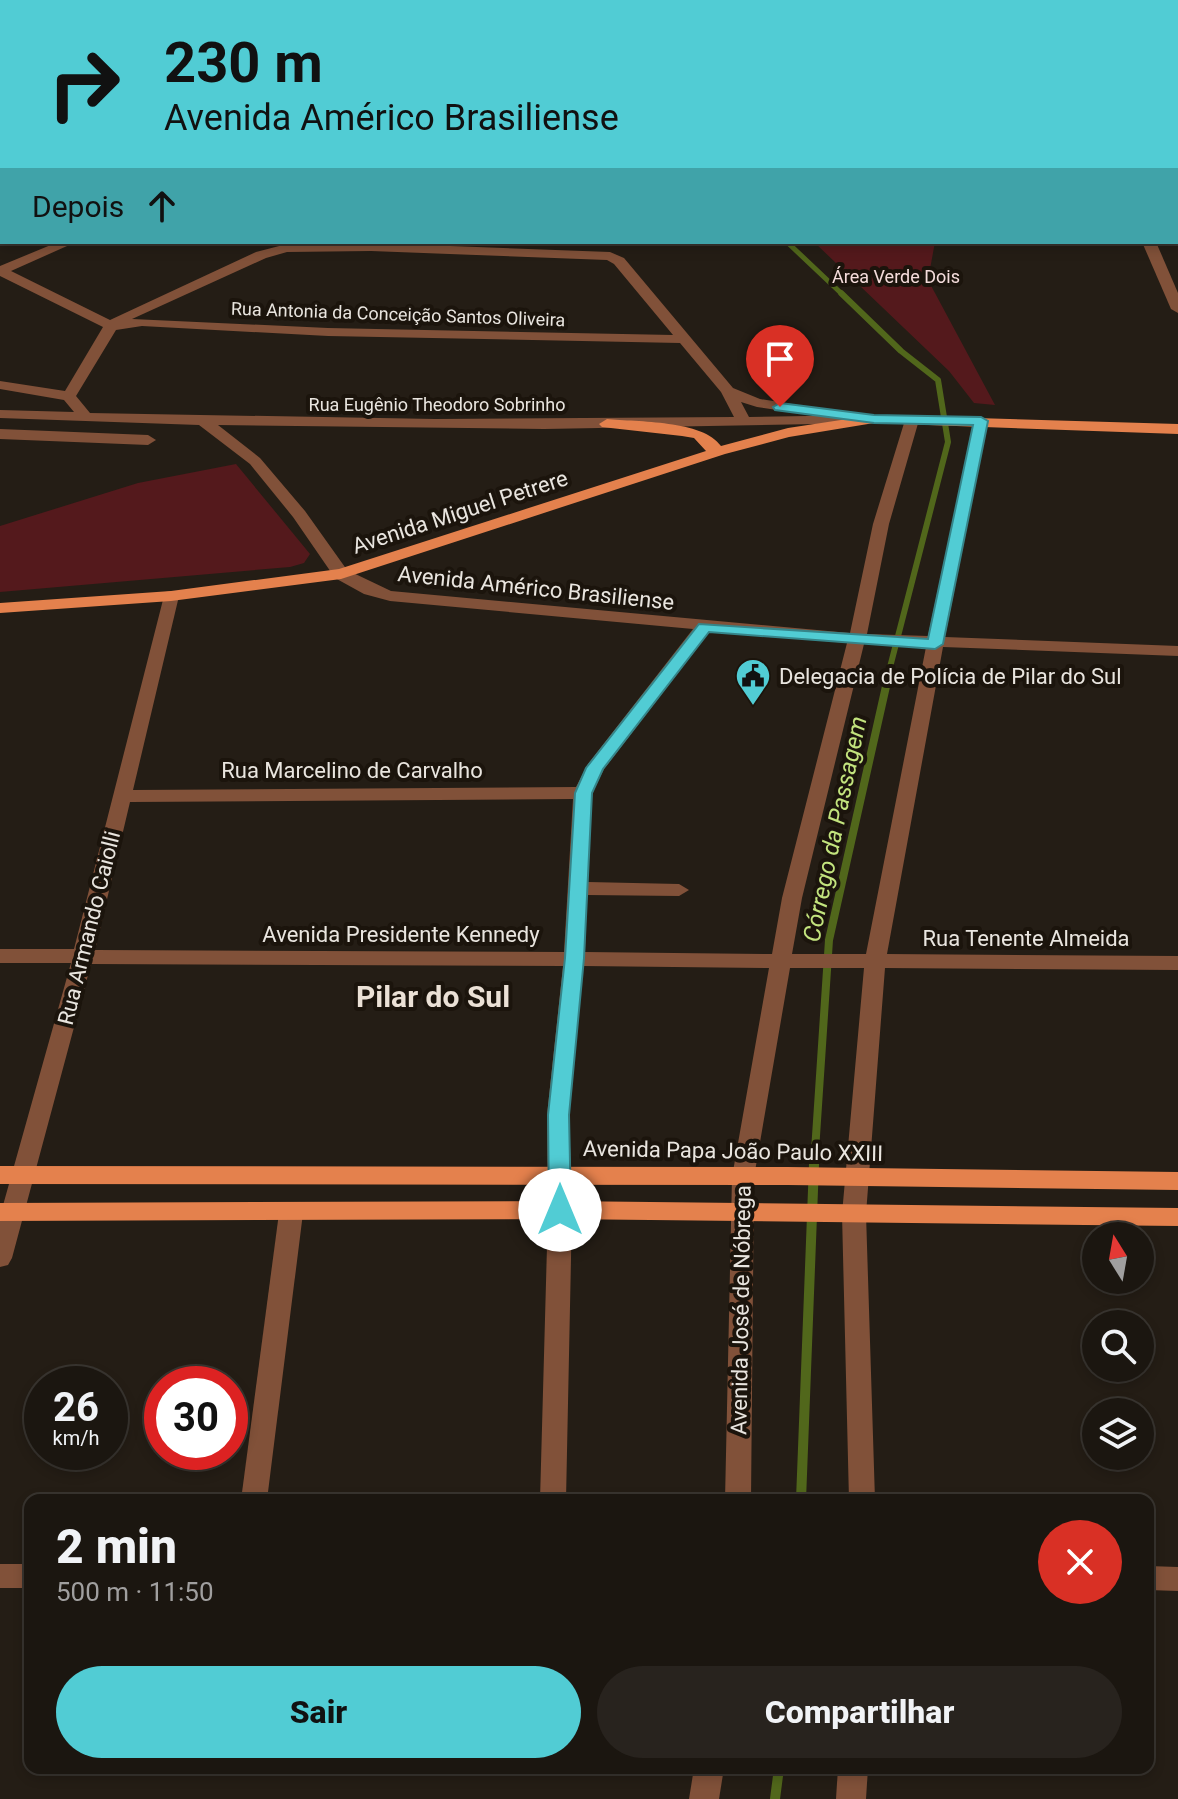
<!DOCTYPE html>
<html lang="pt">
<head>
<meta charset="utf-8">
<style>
	:root { --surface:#1b1610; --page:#28231e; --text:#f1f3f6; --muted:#a09f9f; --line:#393530; --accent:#51ccd4 }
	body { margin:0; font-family:Roboto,sans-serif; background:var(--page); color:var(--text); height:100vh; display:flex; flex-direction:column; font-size:30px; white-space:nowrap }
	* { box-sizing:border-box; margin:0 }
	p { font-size:26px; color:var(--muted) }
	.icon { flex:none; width:44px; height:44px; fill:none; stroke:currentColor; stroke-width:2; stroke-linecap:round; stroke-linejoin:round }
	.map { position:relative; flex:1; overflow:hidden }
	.sheet { position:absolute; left:24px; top:1494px; width:1130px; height:280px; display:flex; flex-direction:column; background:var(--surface); border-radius:16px; box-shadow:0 4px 12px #0003,0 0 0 2px var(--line) }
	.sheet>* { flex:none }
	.top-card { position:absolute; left:0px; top:0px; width:1178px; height:244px; box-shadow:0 4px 12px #0003,0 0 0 2px var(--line); background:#51ccd4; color:#111; overflow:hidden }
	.needle { width:52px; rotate:349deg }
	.buttons { position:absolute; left:1082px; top:1222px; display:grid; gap:16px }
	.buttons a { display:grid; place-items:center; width:72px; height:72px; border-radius:50%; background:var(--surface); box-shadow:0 4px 12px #0003,0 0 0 2px var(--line); font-size:40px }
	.speed { position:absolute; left:24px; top:1366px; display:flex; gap:16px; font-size:40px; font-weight:700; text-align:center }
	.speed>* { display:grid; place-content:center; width:104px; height:104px; border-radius:50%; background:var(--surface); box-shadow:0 4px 12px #0003,0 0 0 2px var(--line); line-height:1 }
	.speed small { font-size:20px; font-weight:400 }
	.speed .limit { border:12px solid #d22; background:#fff; color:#111 }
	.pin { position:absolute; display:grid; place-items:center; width:68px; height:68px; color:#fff; margin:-82px -34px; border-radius:50% 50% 50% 0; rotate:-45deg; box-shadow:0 0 8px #0007 }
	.pin .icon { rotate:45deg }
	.me { position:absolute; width:88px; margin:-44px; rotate:0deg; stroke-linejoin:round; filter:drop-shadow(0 0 6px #0008) }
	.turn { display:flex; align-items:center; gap:28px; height:168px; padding:0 32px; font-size:36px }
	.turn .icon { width:104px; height:104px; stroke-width:2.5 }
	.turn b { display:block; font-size:56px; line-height:68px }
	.then { display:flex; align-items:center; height:76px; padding:0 32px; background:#0003; gap:16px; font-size:30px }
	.round { display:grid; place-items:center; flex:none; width:84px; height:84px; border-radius:42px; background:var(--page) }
	.head { display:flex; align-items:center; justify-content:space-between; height:136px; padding:0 32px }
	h1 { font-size:48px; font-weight:800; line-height:60px }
	.primary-button { display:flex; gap:16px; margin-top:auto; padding:16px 32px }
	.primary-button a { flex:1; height:92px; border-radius:48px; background:var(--accent); color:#111; font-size:32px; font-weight:800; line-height:92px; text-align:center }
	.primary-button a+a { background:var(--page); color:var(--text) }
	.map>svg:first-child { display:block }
</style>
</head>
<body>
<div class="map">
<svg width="1178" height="1799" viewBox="0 0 1178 1799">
	<rect width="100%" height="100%" fill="#241d15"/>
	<g fill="#54191c">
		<path d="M814,242H935L928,280L995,405L974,403L949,371Z"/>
		<path d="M236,464L310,554L304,563L290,567L0,592V526L138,483Z"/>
	</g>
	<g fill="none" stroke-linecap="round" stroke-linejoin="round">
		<g stroke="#51671b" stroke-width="5">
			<path d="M229,0L236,2"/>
			<path d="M787,242L843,295"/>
		</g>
		<path stroke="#51671b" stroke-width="6" d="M841,293L901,351L938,380L948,442L888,675"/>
		<path stroke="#51671b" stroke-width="8" d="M814,1166L829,940L889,673"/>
		<g stroke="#51671b" stroke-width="10">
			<path d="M801,1500L814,1164"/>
			<path d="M775,1799L779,1768"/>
		</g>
		<g fill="#815139" fill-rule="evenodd">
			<path d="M67,0H86L87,2H68Z"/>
			<path d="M391,0H407L408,2H392Z"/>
			<path d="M982,0H998L999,2H983Z"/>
			<rect x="1150" y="0" width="10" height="2"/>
			<path d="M0,101H2L0,109Z"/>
			<path d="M1176,122L1178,123V131L1176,130Z"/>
			<path d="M2,178V186L0,187V179Z"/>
			<path d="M58,242H76L11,271L110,320L256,252L287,244L371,243L610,252L624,258L733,388L760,399L811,407L818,411L811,415L757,407L741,402L749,417L870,415L877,419L870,423L544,429L218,425L260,458L305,511L347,570L391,591L850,633L873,524L905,420L912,416L919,420L889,524L867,634L928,636L974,421L981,417L988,421L945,637L1178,646V656L943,647L887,954L1178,956V970L885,968L866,1214L875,1500H849L842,1214L864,968H790L754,1177L751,1500H725L732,1177L769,968L583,966L569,1115L572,1210L566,1500H540L548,1210L547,1115L563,966L91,964L12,1258L8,1265L0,1267V1216L71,963H0V949H74L165,592L171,591L179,596L133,790L576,787L588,764L693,629L390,601L364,594L335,578L293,517L250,464L199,425L0,418V410L74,412L64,400L0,389V381L65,391L103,327L0,276V266ZM371,251L607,260L614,264L673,335L328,328L132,319L266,258L287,252ZM142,326L328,336L680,343L721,392L734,417L435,419L90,413L76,396L116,330ZM710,631L847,643L782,898L772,954L585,952L587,895L679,896L689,890L679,884L588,882L592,793L604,769ZM864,644L926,647L866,954H792L802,898ZM573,799L564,952L95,950L130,802Z"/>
			<path d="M1142,242H1156L1178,293V313L1171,309Z"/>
			<path d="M0,429L148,435L156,440L148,445L0,439Z"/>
			<path d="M291,1204L299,1207L303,1213L267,1500H241L279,1213L283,1207Z"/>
			<rect x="0" y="1564" width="30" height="24"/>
			<path d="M1148,1566L1178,1567V1591L1148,1590Z"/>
			<path d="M694,1768H724L719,1799H689Z"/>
			<path d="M838,1768H868L866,1799H836Z"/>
		</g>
		<g fill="#e4814d" fill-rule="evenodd">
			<path d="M874,415L1178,424V434L874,423L789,437L725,454L341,579L171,601L0,613V603L171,591L339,569L706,451L694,438L682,436L602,427L599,424L607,419C637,422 703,420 721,446L788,428Z"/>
			<path d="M0,1166L788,1167L1178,1172V1190L788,1185L0,1184Z"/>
			<path d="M560,1201L1178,1208V1226L560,1219L0,1221V1203Z"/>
		</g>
	</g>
	<path fill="#51ccd4" stroke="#35858a" stroke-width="2" d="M780,403L874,415L981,417L988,421L943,644L935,649L709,632L603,769L592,793L584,958L569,1115L571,1210L567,1216H553L549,1210L548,1115L565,958L575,793L586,768L699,624L928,639L973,425L874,423L775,410L773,407Z"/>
	<defs>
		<symbol id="civic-pin" viewBox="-11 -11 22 30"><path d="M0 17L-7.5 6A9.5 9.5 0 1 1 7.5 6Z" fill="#51ccd4" stroke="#1b140c"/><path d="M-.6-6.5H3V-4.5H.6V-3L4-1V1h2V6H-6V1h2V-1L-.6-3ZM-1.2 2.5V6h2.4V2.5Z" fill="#111"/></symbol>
	</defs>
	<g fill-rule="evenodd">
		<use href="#civic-pin" x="733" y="656" width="40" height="54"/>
	</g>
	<g text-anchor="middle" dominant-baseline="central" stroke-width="8" stroke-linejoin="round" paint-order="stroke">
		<g font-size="18" fill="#f4dcdb" stroke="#1b140c">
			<text x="896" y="276">Área Verde Dois</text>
		</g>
		<g font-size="18" fill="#e9e5df" stroke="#1b140c">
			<text transform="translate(398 314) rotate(2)">Rua Antonia da Conceição Santos Oliveira</text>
			<text x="437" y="404">Rua Eugênio Theodoro Sobrinho</text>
		</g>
		<g font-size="22" fill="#e9e5df" stroke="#1b140c">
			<text transform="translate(460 512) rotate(-18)">Avenida Miguel Petrere</text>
			<text transform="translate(536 588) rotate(6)">Avenida Américo Brasiliense</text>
			<text x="352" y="770">Rua Marcelino de Carvalho</text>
			<text transform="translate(89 928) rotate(-76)">Rua Armando Caiolli</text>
			<text x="401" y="934">Avenida Presidente Kennedy</text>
			<text x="1026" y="938">Rua Tenente Almeida</text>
			<text transform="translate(733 1151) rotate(1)">Avenida Papa João Paulo XXIII</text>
			<text transform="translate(741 1310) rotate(-89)">Avenida José de Nóbrega</text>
		</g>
		<g font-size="22" fill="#e9e5df" stroke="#1b140c" text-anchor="start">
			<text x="779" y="676">Delegacia de Polícia de Pilar do Sul</text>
		</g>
		<g font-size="24" font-style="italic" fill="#c3e47e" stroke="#1b140c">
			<text transform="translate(835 829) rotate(-78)">Córrego da Passagem</text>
		</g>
		<g font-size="30" font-weight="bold" fill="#ebe1d6" stroke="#1b140c">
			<text x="433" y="996">Pilar do Sul</text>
		</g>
	</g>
</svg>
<div class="buttons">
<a><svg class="needle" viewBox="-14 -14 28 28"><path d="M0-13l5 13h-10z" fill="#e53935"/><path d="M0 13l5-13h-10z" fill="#a09f9f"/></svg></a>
<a><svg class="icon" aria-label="search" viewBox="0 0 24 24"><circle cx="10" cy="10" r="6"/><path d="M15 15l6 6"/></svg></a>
<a><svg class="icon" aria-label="layers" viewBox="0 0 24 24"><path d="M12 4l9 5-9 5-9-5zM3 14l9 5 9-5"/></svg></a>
</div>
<div class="speed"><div>26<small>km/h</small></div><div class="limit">30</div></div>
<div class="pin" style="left:780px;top:407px;background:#d93025"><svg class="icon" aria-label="arrive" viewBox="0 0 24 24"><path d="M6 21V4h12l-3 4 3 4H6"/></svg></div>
<svg class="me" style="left:560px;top:1210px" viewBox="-20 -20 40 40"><circle r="19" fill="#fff"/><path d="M0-13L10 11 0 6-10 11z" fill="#51ccd4"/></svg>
<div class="top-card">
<div class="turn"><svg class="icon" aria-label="right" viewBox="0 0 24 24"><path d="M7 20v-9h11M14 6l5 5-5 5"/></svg><div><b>230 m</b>Avenida Américo Brasiliense</div></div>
<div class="then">Depois<svg class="icon" aria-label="ahead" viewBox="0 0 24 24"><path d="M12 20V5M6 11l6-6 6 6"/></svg></div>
</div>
<section class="sheet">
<div class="head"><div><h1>2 min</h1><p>500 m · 11:50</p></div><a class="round" style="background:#d93025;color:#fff"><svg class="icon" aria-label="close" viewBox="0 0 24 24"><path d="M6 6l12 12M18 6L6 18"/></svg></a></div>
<div class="primary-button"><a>Sair</a><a>Compartilhar</a></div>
</section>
</div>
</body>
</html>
